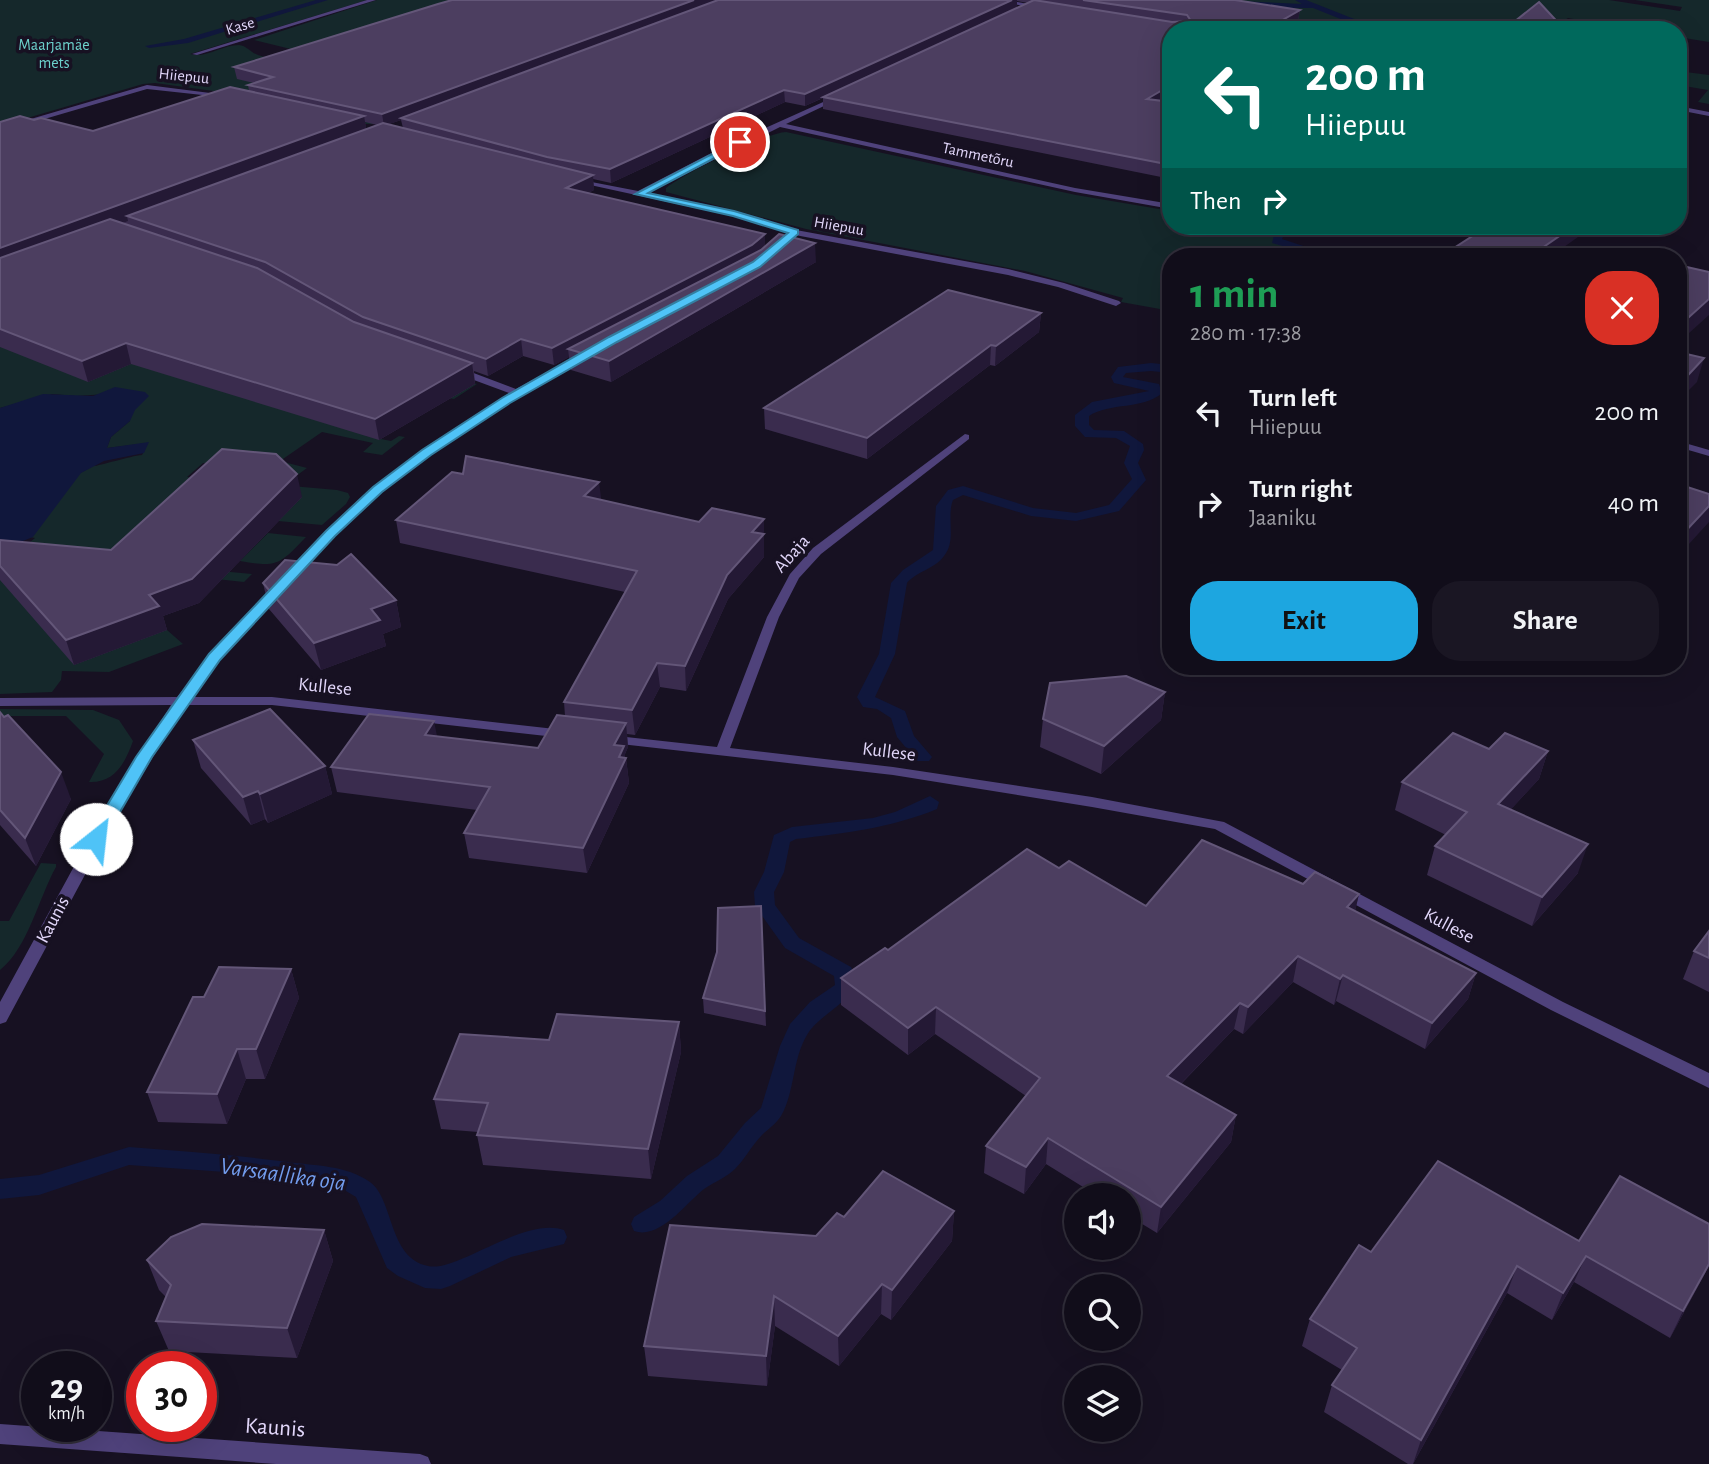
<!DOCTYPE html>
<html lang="en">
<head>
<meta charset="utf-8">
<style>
	:root { --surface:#110d1a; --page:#1a1623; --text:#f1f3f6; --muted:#9c9ca2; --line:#302d39; --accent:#1da6e0 }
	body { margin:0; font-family:"Alegreya Sans",sans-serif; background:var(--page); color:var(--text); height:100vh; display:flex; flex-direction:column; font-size:26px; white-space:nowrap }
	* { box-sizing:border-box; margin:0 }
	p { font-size:23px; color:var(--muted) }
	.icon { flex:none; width:38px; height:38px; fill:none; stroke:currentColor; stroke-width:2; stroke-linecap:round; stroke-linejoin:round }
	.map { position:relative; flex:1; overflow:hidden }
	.details { position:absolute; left:1162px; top:248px; width:525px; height:427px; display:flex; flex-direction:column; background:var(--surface); border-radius:28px; box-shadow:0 7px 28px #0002,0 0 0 2px var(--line) }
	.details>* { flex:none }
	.banner { position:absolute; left:1162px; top:21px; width:525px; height:214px; border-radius:28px; box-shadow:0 7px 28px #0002,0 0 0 2px var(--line); background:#00695c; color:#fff; overflow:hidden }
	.tools { position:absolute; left:1064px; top:1183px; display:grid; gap:14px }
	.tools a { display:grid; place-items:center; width:77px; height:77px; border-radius:50%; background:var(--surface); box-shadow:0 7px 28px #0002,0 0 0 2px var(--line); font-size:35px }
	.speed { position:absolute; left:21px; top:1351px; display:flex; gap:14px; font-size:35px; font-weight:700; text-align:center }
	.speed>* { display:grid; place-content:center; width:91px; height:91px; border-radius:50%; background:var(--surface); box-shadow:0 7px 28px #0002,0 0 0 2px var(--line); line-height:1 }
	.speed small { font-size:18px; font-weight:400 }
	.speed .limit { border:10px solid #d22; background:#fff; color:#111 }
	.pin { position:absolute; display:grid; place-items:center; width:60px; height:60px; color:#fff; margin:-30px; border:4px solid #fff; border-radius:50%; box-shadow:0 2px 7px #0007 }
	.me { position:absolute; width:77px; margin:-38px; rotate:29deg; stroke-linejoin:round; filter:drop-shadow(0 0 5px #0008) }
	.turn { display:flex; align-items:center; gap:24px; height:147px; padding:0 28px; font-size:32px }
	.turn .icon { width:91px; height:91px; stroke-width:2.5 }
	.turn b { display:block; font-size:49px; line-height:60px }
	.then { display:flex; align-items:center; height:66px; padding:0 28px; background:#0003; gap:14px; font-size:26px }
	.round { display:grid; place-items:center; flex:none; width:74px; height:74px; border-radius:28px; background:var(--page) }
	.head { display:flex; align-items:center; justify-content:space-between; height:119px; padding:0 28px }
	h1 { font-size:42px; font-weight:700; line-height:52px; color:#1e9e55 }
	.cta { display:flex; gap:14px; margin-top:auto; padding:14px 28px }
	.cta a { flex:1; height:80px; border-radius:28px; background:var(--accent); color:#111; font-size:28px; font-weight:700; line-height:80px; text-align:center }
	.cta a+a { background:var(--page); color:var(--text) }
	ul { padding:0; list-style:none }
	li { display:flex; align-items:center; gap:21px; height:91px; padding:0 28px }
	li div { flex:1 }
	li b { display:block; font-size:26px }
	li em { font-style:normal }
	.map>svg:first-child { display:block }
</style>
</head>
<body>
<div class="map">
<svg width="1709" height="1464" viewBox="0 0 1709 1464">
	<rect width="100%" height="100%" fill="#171122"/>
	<g fill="#15282b">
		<path d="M0,0H367L190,54C205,59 222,45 239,45C247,46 250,52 258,55C275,61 289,58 307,53L254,40L377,0H725L386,124H362L268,86L255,92L235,94L155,83L143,84L0,126Z"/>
		<path d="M1136,0H1609L1680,11L1682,7L1635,0H1709V42L1678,37V30H1632L1568,18L1553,28L1524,30H1321L1326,25L1299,20L1285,30H1273Z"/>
		<path d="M1678,71L1709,75V104L1698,102L1708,90L1678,85Z"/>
		<path d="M786,132L1076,195L1171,211V226H1273L1293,229L1279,233L1276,241L1332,257H1171V311L1121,302L1123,298L1025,271L806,229L666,192V188C683,174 765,133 786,132Z"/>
		<path d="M0,329L367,349L477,384L454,399L449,398L366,436L391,441L399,436L405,437L382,455L363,452L373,443L322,432L280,461L307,468L296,476L203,463L187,477L337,490L348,493L350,497L346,504L322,525L278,521L220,571L252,574L244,582L169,574L130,589L167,630L183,644L109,672L62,671L61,680L52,692L0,694V556L23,548L35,538L30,537L48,491L93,466C96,467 130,456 142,455L148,443L107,448L111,437L130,421L107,394L76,396L52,394L0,408Z"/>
		<path d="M268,533L306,537C280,564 278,568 240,561Z"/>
		<path d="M0,709L93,710L119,720L133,741C125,763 115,783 89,782L104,754L66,716H0Z"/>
		<path d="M41,863L56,864V867C39,897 28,948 0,970V921H9Z"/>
	</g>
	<path fill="#10173c" d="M115,387L145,392L149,396L135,410L130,421L111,437L107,448L149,442L144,453L104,461L81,473L33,537L0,550V408L43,394L93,396Z"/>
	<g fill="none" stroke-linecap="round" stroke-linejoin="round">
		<g fill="#10173c" fill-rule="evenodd">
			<path d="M316,0H328L188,43L149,48L145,46L184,39Z"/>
			<path d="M1218,0L1302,4L1295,0H1306L1372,26L1398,30H1368L1313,8H1265Z"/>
			<path d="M1294,226H1310L1284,235L1282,239L1337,257H1321L1272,243L1275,231Z"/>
			<path d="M1151,363L1171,365V373L1151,371L1126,373L1123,377L1159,384L1162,393C1143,410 1110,402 1089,416V425L1094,430L1124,431L1143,444L1144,450L1138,463L1146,480L1119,511L1076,521L1031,516L963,495L953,500C946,518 957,540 944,556C935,569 917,571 907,583L895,654L875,697L905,711L914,736L932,757L929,761H917L897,737L891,718L877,709L863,707L857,697L879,654L891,583L903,570L933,550L936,506L948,490L963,486L1033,508L1076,513L1109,505L1132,479L1124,463L1130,446L1116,438L1085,437L1075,426V415L1092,402L1149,391L1114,383L1111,377L1118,367Z"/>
			<path d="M930,796L939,802L937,809C891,828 845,833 796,839L790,842L784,872L774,892L775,905L799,938L851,967C869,997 821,1010 807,1035C792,1060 795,1092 781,1116C776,1124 768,1129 762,1135C752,1145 745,1159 735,1169C727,1177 714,1182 704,1189C686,1203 660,1240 634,1231L631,1224L634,1217L660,1201L687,1176L718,1156L745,1123L761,1108L780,1046L790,1024L810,1002L835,985L834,976L785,948L755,906L754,892L764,872L774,835L792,827L873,818L895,812Z"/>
			<path d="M129,1147C182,1151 235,1155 288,1162C316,1166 346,1165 370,1182C394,1199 388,1258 428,1266C456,1273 524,1216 564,1230L567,1237L564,1244L511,1257L450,1286L441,1289L425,1288L398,1276L387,1268L356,1197L341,1188L225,1172L129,1165L39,1195L0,1199V1179L39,1175Z"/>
		</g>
		<g fill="#4f427b" fill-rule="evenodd">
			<path d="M367,0H376L197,55L192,54Z"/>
			<path d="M991,0H1006L1045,7L1042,9Z"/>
			<path d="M147,85L234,96L230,98L147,89L0,132V128Z"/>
			<path d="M841,94L843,97L786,124L1075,188L1171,204V209L1075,192L780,127L647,193L734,211L796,230L1008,269L1064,283L1119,301L1121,303L1116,306L1058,287L1008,275L795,235L732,216L572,181L576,179L638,191L721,148Z"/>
			<path d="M1678,106L1709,112V116L1678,110Z"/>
			<path d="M1603,251L1607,254L1604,257H1595Z"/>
			<path d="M584,352L589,355L587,357C524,392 461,429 404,474C364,505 330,541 296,577C259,615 222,654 191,697H272L564,730L569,731L571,734L569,737L564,738L272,705H185L116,817L6,1022L0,1024V1002L101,817L171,705L0,706V698L177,697L235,626L359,500L421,451L509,393L455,373V369H463L516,389Z"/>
			<path d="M965,434L969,435V439L821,554L799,578L779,617L730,748L893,767L1092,797L1224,822L1563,1002L1709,1073V1088L1551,1010L1215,829L1092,807L893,775L603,742L601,739L608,735L717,747L767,617L790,574L813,548Z"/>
			<path d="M1678,441L1709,450V456L1678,447Z"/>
			<path d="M0,1424L420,1454L428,1457L431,1464H276L0,1444Z"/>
		</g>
	</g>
	<g fill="#3a2c4e" fill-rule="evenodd">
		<path d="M452,0H1235L1300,10L1298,20L1163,101L1171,102V179L823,109V98L805,106L785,102L611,183L593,179L594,190L588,193L765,234V246L816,262L611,382L571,370L569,357L554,365L523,356L488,376L474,371L475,384L379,440L131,364L88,382L0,347V122L34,120L93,131L249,91L248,85L254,83L237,79L234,67ZM1017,1L1028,3L1017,8ZM401,120L403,128L389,124ZM365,122L377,125L366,129Z"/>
		<path d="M1041,313L1039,332L995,366L990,365L867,459L765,429L764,408Z"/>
		<path d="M302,497L199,603L163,616L167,630L74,665L0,580V540L111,550Z"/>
		<path d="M601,500L699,522L764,519V557L728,599L686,691L660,687L635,735L627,734L628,747L625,754V758H626L629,783L587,873L469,858L464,833L477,810L337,792L331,767L437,737L538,748L565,716L564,702L625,592L400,543L396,520Z"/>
		<path d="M263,583L396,600L401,627L383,634L386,646L321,670L269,609Z"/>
		<path d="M1165,692L1161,720L1101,774L1040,747L1043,719Z"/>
		<path d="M0,712L71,799L36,866L0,825Z"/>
		<path d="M193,740L325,766L332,794L268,823L265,819L251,825L201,768Z"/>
		<path d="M1489,749L1548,751L1539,779L1511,809L1578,873L1532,926L1427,875L1435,846L1446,835L1395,810L1402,782Z"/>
		<path d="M1059,868L1146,906L1303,884L1359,894L1355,911L1476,973L1468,999L1425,1049L1336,1001L1334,1005L1293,982L1243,1034L1234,1029L1181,1084L1236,1115L1231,1142L1157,1233L1129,1216V1195H1096L1046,1164L1024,1194L984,1173L986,1146L1026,1096L935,1034L908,1055L841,1005V978L888,950Z"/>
		<path d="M761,906L766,1026L704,1013L703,998Z"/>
		<path d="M1709,931V992L1683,979L1694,951Z"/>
		<path d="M291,969L299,998L265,1079H246L227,1124L158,1122L147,1092L204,997Z"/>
		<path d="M679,1022L681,1052L651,1179L483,1165L477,1135L478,1132L441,1129L434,1099Z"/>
		<path d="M954,1211L952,1241L891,1320L881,1314L839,1366L775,1326L767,1386L648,1376L644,1346L816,1236L844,1217Z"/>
		<path d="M324,1230L333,1261L297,1358L169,1351L156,1321L166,1297L159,1290L147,1260Z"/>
		<path d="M1579,1241L1709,1266L1670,1338L1574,1282L1552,1320L1507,1293L1413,1464H1408L1324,1412L1332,1385L1342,1370L1302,1346L1310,1319L1371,1252Z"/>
	</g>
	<g fill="#241935">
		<path d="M694,0H722L401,118V120L384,126L382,114Z"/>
		<path d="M1012,0H1017V8L805,106V94Z"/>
		<path d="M1300,10L1298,20L1282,30H1265Z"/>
		<path d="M1171,85V96L1146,111L1147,99Z"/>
		<path d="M784,90L785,102L611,183L610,169Z"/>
		<path d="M364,116L367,133L127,216L128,221L0,269V248Z"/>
		<path d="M593,175L594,190L567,203L566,188Z"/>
		<path d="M1574,226H1587L1585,232L1550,257H1529Z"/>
		<path d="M765,234V250L568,349L569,357L554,365L552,348Z"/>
		<path d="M815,243L816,262L611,382L609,361Z"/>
		<path d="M1709,299V315L1678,343V327Z"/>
		<path d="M1041,313L1039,332L995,366L996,346Z"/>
		<path d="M521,339L523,356L488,376L486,359Z"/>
		<path d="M126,343L131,364L88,382L82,361Z"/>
		<path d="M991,345L990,365L867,459V438Z"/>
		<path d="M1704,358L1697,382L1678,401V386Z"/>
		<path d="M472,363L475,384L379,440L375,419Z"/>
		<path d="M297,474L302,497L199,603L163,616L167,630L74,665L66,640L149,595Z"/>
		<path d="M599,482L602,505L584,496Z"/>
		<path d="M1709,506V522L1678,556V545L1681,536Z"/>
		<path d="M764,519V557L728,599L686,691L685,666L727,575L752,532Z"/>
		<path d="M396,600L401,627L383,634L386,646L321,670L314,643L371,609Z"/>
		<path d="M657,663L660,687L635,735L632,710Z"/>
		<path d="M1165,692L1161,720L1101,774L1104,746Z"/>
		<path d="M434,721L439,746L425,735Z"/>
		<path d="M626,723L628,747L625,754V760L626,758L629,783L587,873L583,848L614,745Z"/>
		<path d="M1548,751L1539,779L1490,832L1498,804Z"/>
		<path d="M325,766L332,794L268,823L260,794Z"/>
		<path d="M61,772L71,799L36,866L25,838Z"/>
		<path d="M258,791L265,819L251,825L243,797Z"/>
		<path d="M1588,844L1578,873L1532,926L1542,897Z"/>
		<path d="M1359,894L1353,920L1347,907Z"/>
		<path d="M1298,956L1293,982L1243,1034L1248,1007Z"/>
		<path d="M291,969L299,998L265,1079L256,1049Z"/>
		<path d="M1476,973L1468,999L1425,1049L1432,1023Z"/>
		<path d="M1343,975L1336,1001L1334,1005L1340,979Z"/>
		<path d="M1240,1003L1234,1029L1163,1102L1167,1076Z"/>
		<path d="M936,1007L935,1034L908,1055V1028Z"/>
		<path d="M679,1022L681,1052L651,1179L648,1149Z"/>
		<path d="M237,1049L246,1079L227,1124L217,1094Z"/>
		<path d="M1236,1115L1231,1142L1157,1233L1161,1207Z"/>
		<path d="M1048,1138L1046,1164L1024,1194L1026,1167Z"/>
		<path d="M954,1211L952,1241L891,1320L892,1290Z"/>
		<path d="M324,1230L333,1261L297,1358L287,1328Z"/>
		<path d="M1586,1256L1574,1282L1552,1320L1563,1293Z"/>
		<path d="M1709,1264V1266L1670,1338L1683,1311Z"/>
		<path d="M1517,1266L1507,1293L1413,1464L1421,1440Z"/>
		<path d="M882,1284L881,1314L839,1366L838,1336Z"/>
		<path d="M774,1296L775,1326L767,1386L766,1356Z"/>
	</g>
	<g fill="#4c3e60" stroke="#635678" stroke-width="2">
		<path d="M452,0H694L382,114L248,85L273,77L234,67L438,4Z"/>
		<path d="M718,0H1012L805,94L784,90L610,169L547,157L401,118Z"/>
		<path d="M1034,0L1172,22L1191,21L1187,15L1083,0H1235L1300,10L1265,30H1171V85L1147,99L1171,102V165L823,97Z"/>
		<path d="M1539,2L1565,30H1504Z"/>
		<path d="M230,87L364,116L0,248V122L20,116L34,120L41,118L93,131Z"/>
		<path d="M383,123L593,175L566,188L765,234L752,245L552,348L521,339L486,359L363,317L265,262L127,216Z"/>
		<path d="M110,219L257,268L354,322L472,363L375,419L126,343L82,361L0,329V258Z"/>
		<path d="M1488,226H1574L1529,257H1440Z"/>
		<path d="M779,234L815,243L609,361L568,349L761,250Z"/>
		<path d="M1678,265L1709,272V299L1678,327Z"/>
		<path d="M948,290L1041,313L996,346L991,345L867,438L764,408Z"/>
		<path d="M1678,352L1704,358L1678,386Z"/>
		<path d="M222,449L276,454L297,474L192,579L149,595L159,606L66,640L0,566V540L111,550Z"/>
		<path d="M466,456L599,482L584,496L699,522L712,508L764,519L752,532L764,534L727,575L685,666L657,663L632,710L564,702L637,571L396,520L452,472L463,474Z"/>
		<path d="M1678,484L1709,494V506L1681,536L1678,535Z"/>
		<path d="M351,554L396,600L371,609L380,620L314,643L263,583L285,560L337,565Z"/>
		<path d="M1126,676L1165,692L1104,746L1043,719L1050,683Z"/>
		<path d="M270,709L325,766L260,794L258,791L243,797L193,740Z"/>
		<path d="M0,712L4,717L8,715L61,772L25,838L0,810Z"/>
		<path d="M369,714L434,721L425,735L538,748L557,715L626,723L614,745L624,746L619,757L626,758L583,848L464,833L490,787L331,767Z"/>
		<path d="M1453,733L1489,749L1505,733L1548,751L1498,804L1588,844L1542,897L1435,846L1467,812L1402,782Z"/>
		<path d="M1202,840L1303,884L1315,872L1359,894L1347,907L1476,973L1432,1023L1343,975L1340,979L1298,956L1248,1007L1240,1003L1167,1076L1236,1115L1161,1207L1048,1138L1026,1167L986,1146L1040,1078L936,1007L908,1028L841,978L885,948L888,950L1027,849L1059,868L1069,861L1146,906Z"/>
		<path d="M761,906L765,1011L703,998L717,952L718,908Z"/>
		<path d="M1709,931V958L1694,951Z"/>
		<path d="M219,967L291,969L256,1049H237L217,1094L147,1092L193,997H204Z"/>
		<path d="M557,1014L679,1022L648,1149L477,1135L488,1103L434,1099L460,1034L549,1040Z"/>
		<path d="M1438,1161L1579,1241L1620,1176L1709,1224V1264L1683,1311L1586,1256L1563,1293L1517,1266L1421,1440L1332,1385L1357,1348L1310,1319L1359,1245L1371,1252Z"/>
		<path d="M883,1171L954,1211L892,1290L882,1284L838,1336L774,1296L766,1356L644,1346L670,1225L816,1236L837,1213L844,1217Z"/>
		<path d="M202,1224L324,1230L287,1328L156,1321L171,1285L147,1260L171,1237Z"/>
	</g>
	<path fill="#4fc3f7" stroke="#337fa1" stroke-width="2" d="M737,141L745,142L648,193L734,211L798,230V234L760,267L617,342L510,403L431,455L382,492L335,536L220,660L152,757L102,843H90L87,839L136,757L209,654L326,531L373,487L422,450L502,398L609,337L753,262L788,233L733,216L635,194Z"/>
	<g text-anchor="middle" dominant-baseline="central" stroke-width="7" stroke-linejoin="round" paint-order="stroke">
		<g font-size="16" fill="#e2d7fa" stroke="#171122">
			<text transform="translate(240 26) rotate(-17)">Kase</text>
			<text transform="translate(184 76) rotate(6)">Hiiepuu</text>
			<text transform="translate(978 155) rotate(12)">Tammetõru</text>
			<text transform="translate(839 226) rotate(10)">Hiiepuu</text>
		</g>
		<g font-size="16" fill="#6cd1cc" stroke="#171122">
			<text x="54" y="45">Maarjamäe<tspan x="54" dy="18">mets</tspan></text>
		</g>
		<g font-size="19" fill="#e2d7fa" stroke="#171122">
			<text transform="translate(792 554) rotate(-48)">Abaja</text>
			<text transform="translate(325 687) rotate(6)">Kullese</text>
			<text transform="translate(889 752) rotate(7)">Kullese</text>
			<text transform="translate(53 920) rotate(-62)">Kaunis</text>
			<text transform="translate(1449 926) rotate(28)">Kullese</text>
		</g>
		<g font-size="23" fill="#e2d7fa" stroke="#171122">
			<text transform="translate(275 1428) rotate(4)">Kaunis</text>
		</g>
		<g font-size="24" font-style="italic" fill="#729ced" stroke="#171122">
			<text transform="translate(283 1175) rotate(8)">Varsaallika oja</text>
		</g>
	</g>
</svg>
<div class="tools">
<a><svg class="icon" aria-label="sound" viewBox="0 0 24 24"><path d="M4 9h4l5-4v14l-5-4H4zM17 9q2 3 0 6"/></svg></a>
<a><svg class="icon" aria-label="search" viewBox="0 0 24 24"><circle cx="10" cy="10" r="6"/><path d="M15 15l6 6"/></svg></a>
<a><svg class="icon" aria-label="layers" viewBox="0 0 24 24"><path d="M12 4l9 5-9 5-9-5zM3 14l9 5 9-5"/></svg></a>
</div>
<div class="speed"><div>29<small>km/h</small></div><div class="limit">30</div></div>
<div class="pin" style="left:740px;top:142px;background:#d93025"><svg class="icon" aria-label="arrive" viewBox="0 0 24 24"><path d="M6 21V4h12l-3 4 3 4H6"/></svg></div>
<svg class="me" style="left:96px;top:839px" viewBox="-20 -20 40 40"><circle r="19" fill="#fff"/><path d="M0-13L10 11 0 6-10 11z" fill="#4fc3f7"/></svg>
<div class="banner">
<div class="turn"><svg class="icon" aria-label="left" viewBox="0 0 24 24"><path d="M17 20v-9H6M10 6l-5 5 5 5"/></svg><div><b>200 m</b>Hiiepuu</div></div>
<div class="then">Then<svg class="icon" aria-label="right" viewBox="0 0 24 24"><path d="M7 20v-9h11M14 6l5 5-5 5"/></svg></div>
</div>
<section class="details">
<div class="head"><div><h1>1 min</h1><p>280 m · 17:38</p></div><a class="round" style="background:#d93025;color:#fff"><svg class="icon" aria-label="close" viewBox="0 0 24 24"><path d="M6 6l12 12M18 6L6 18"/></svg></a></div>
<ul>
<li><svg class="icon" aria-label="left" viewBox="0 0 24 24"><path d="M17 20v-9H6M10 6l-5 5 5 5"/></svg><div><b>Turn left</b><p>Hiiepuu</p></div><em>200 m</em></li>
<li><svg class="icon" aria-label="right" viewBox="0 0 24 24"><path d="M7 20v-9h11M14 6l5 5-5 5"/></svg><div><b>Turn right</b><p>Jaaniku</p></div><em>40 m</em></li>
</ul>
<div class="cta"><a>Exit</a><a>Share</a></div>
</section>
</div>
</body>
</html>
